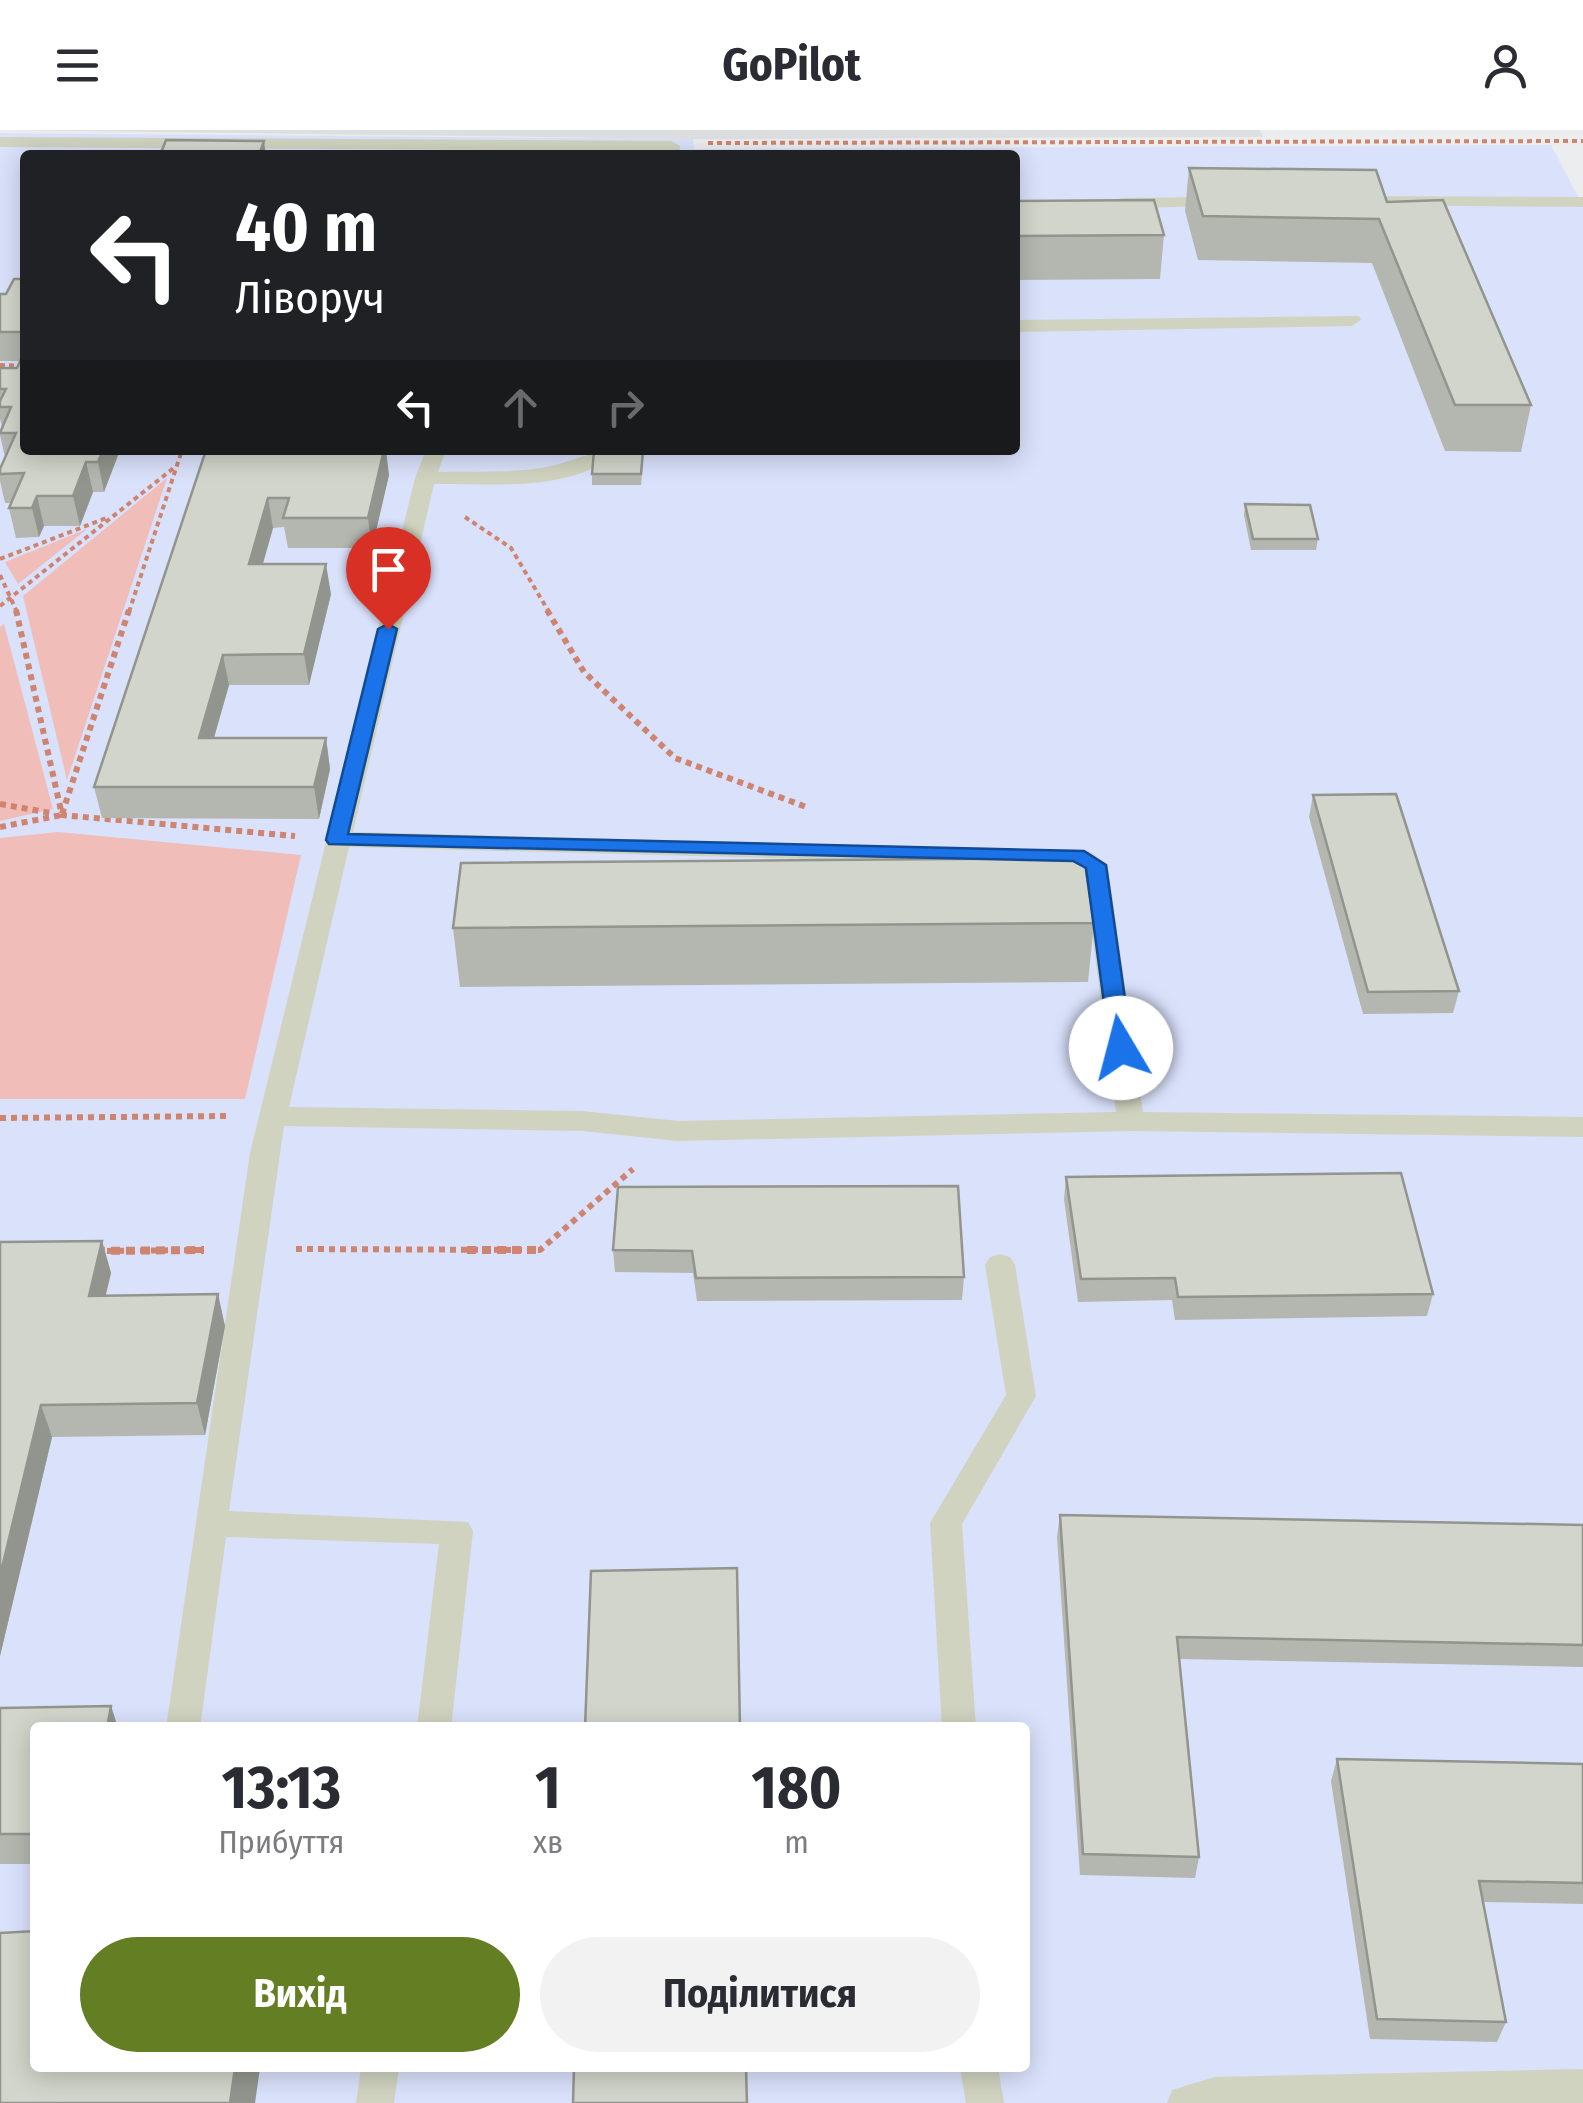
<!DOCTYPE html>
<html lang="uk">
<head>
<meta charset="utf-8">
<style>
	:root { --surface:#fff; --page:#f2f2f3; --text:#2b2b33; --muted:#7c7c81; --accent:#647e24 }
	body { margin:0; font-family:"Fira Sans Condensed",sans-serif; background:var(--page); color:var(--text); height:100vh; display:flex; flex-direction:column; font-size:38px; white-space:nowrap }
	* { box-sizing:border-box; margin:0 }
	p { font-size:32px; color:var(--muted) }
	.icon { flex:none; width:55px; height:55px; fill:none; stroke:currentColor; stroke-width:2; stroke-linecap:round; stroke-linejoin:round }
	.map { position:relative; flex:1; overflow:hidden }
	.sheet { position:absolute; left:30px; top:1592px; width:1000px; height:350px; display:flex; flex-direction:column; background:var(--surface); border-radius:10px; box-shadow:0 5px 25px #0003 }
	.sheet>* { flex:none }
	.hud { position:absolute; left:20px; top:20px; width:1000px; height:305px; border-radius:10px; box-shadow:0 5px 25px #0003; background:#202124; color:#fff; overflow:hidden }
	.pin { position:absolute; display:grid; place-items:center; width:85px; height:85px; color:#fff; margin:-102px -42px; border-radius:50% 50% 50% 0; rotate:-45deg; box-shadow:0 0 10px #0007 }
	.pin .icon { rotate:45deg }
	.me { position:absolute; width:110px; margin:-55px; rotate:352deg; stroke-linejoin:round; filter:drop-shadow(0 0 8px #0008) }
	.turn { display:flex; align-items:center; gap:35px; height:210px; padding:0 50px; font-size:45px }
	.turn .icon { width:130px; height:130px; stroke-width:2.5 }
	.turn b { display:block; font-size:70px; line-height:85px }
	.lanes { display:flex; align-items:center; height:95px; padding:0 50px; background:#0003; justify-content:center; gap:50px; direction:ltr }
	.lanes .off { opacity:.35 }
	.eta { display:flex; justify-content:space-evenly; align-items:center; height:170px; text-align:center }
	.eta b { font-size:60px; font-weight:700; line-height:70px }
	.cta { display:flex; gap:20px; margin-top:auto; padding:20px 50px }
	.cta a { flex:1; height:115px; border-radius:60px; background:var(--accent); color:#fff; font-size:40px; font-weight:700; line-height:115px; text-align:center }
	.cta a+a { background:var(--page); color:var(--text) }
	header { display:flex; justify-content:space-between; align-items:center; height:130px; padding:0 50px; background:var(--surface); font-size:45px; font-weight:700 }
	.map>svg:first-child { display:block }
</style>
</head>
<body>
<header><svg class="icon" aria-label="menu" viewBox="0 0 24 24"><path d="M4 6h16M4 12h16M4 18h16"/></svg>GoPilot<svg class="icon" aria-label="person" viewBox="0 0 24 24"><circle cx="12" cy="8" r="4"/><path d="M4 21q1-7 8-7t8 7"/></svg></header>
<div class="map">
<svg width="1583" height="1973" viewBox="0 0 1583 1973">
	<rect width="100%" height="100%" fill="#ecedef"/>
	<path fill="#dddfe0" d="M0,0H1260L1263,7L693,9Z"/>
	<path fill="#dae1fb" fill-rule="evenodd" d="M0,3L693,9L694,19L1551,15L1583,76V1973H0ZM25,25H1015V320H25ZM35,1598H1025V1938H35Z"/>
	<g fill="#f0bdb8">
		<path d="M167,348L67,650L23,466Z"/>
		<path d="M87,399L18,454L5,432Z"/>
		<path d="M4,494L53,679L0,691V497Z"/>
		<path d="M58,702L301,725L245,969H0V708Z"/>
	</g>
	<g fill="none" stroke-linecap="round" stroke-linejoin="round">
		<g stroke="#cf846f" stroke-width="4" stroke-dasharray="5 4" stroke-linecap="butt">
			<path d="M708,13L1583,11"/>
			<path d="M0,235L25,236"/>
			<path d="M465,387L511,418L549,482"/>
			<path d="M0,429L109,387"/>
			<path d="M0,445L17,482"/>
			<path d="M0,476L175,337"/>
			<path d="M129,482L182,320"/>
		</g>
		<g stroke="#cf846f" stroke-width="6" stroke-dasharray="6 5" stroke-linecap="butt">
			<path d="M16,480L62,685L295,706"/>
			<path d="M547,480L584,542L675,628L809,678"/>
			<path d="M0,674L51,683"/>
			<path d="M62,684L129,480"/>
			<path d="M0,697L62,685"/>
			<path d="M0,988L229,986"/>
			<path d="M296,1119L540,1120L633,1039"/>
			<path d="M96,1121L204,1120"/>
		</g>
		<g stroke="#cf846f" stroke-width="8" stroke-dasharray="9 6" stroke-linecap="butt">
			<path d="M467,1120H540"/>
			<path d="M96,1121L204,1120"/>
		</g>
		<g fill="#cfd3bf" fill-rule="evenodd">
			<path d="M0,7L672,11L680,16L679,25H663V21L0,17Z"/>
			<path d="M1351,66L1583,67V77L1345,75L1342,71Z"/>
			<path d="M1223,67L1229,68V76L1121,78L1112,73L1121,68Z"/>
			<path d="M1359,186L1361,190L1352,196L1015,202V190Z"/>
			<path d="M426,320H446L438,342C472,341 507,343 541,338C569,334 590,320 618,320C576,364 489,353 434,354L353,702L1089,721L1108,735L1143,982L1583,987V1007L1131,1001L678,1011L582,1001L284,996L229,1381L468,1392L473,1401L451,1598H417L439,1414L226,1407L200,1598H166L250,1023L415,348ZM349,717L1083,736L1116,982L678,991L582,981L289,977Z"/>
			<path d="M1000,1124L1010,1127L1015,1135L1036,1266L962,1394L976,1598H942L930,1393L1006,1265L985,1135L990,1127Z"/>
			<path d="M361,1938H399L394,1973H356Z"/>
			<path d="M960,1938H998L1004,1973H966Z"/>
			<path d="M1583,1939V1973H1167L1172,1960L1215,1947Z"/>
		</g>
	</g>
	<g fill="#b4b7af">
		<path d="M1189,38L1387,72L1531,275L1521,322L1445,321L1372,133L1198,130L1185,81Z"/>
		<path d="M1015,71L1164,105L1160,149L1015,150Z"/>
		<path d="M25,149V320H120L104,362H93L80,396H44L39,407L16,408L9,378L11,373H5L0,351V339L5,327L0,305L2,297L0,289V238H17L20,231H0V164H6Z"/>
		<path d="M206,320L389,345L372,418H288L284,397L273,398L263,434L331,464L309,555H229L214,608H326L330,639L319,689L102,688L94,657Z"/>
		<path d="M643,332L641,355H592V344Z"/>
		<path d="M1245,374L1318,409L1316,420H1251L1244,385Z"/>
		<path d="M1313,665L1459,861L1453,883L1363,884L1309,687Z"/>
		<path d="M1094,793L1088,852L460,857L453,798Z"/>
		<path d="M1066,1047L1433,1164L1427,1186L1175,1190L1172,1170L1078,1172L1064,1069Z"/>
		<path d="M618,1057L964,1147L962,1170L697,1171L693,1143L615,1142L613,1120Z"/>
		<path d="M102,1111L111,1143L105,1166L225,1196L205,1305L52,1307L0,1526V1112Z"/>
		<path d="M1060,1385L1583,1395V1537L1179,1529L1199,1727L1195,1748L1080,1745L1057,1407Z"/>
		<path d="M111,1576L118,1598H35V1734H0V1578Z"/>
		<path d="M1337,1629L1583,1634V1774L1483,1772L1506,1892L1497,1912L1370,1909L1331,1651Z"/>
	</g>
	<g fill="#92958e">
		<path d="M264,11L266,25H259Z"/>
		<path d="M103,320H120L104,362L98,332Z"/>
		<path d="M384,320H386L389,345L372,418L368,388Z"/>
		<path d="M86,332L93,362L80,396L73,366Z"/>
		<path d="M37,366L44,396L39,407L32,378Z"/>
		<path d="M268,368L273,398L254,464L249,434Z"/>
		<path d="M326,434L331,464L309,555L304,524Z"/>
		<path d="M223,525L229,555L205,639L199,608Z"/>
		<path d="M326,608L330,639L319,689L314,657Z"/>
		<path d="M102,1111L111,1143L98,1198L89,1166Z"/>
		<path d="M218,1164L225,1196L205,1305L197,1273Z"/>
		<path d="M41,1275L52,1307L0,1526V1446Z"/>
		<path d="M111,1576L118,1598H107Z"/>
		<path d="M235,1938H260L255,1973H230Z"/>
	</g>
	<g fill="#d1d5cb" stroke="#92958e" stroke-width="2.5">
		<path d="M166,10L264,11L259,25H160Z"/>
		<path d="M1189,38L1376,40L1387,72L1443,70L1531,275H1455L1379,89L1203,86Z"/>
		<path d="M1154,70L1164,105L1015,106V71Z"/>
		<path d="M14,149H25V202H0V164H6Z"/>
		<path d="M25,220V320H103L98,332H86L73,366H37L32,378H9L24,343L0,344V339L16,303H0L11,277H0V271L6,259H0V238H17Z"/>
		<path d="M206,320H384L368,388H283L289,368H268L249,434H326L304,524L223,525L199,608H326L314,657H94Z"/>
		<path d="M594,321H643L641,344H592Z"/>
		<path d="M1245,374L1310,375L1318,409H1253Z"/>
		<path d="M1396,664L1459,861L1368,862L1313,665Z"/>
		<path d="M1084,728L1094,793L453,798L461,733Z"/>
		<path d="M1401,1043L1433,1164L1178,1167L1175,1148L1081,1149L1066,1047Z"/>
		<path d="M958,1056L964,1147L696,1148L692,1121L613,1120L618,1057Z"/>
		<path d="M102,1111L89,1166L218,1164L197,1273L41,1275L0,1446V1112Z"/>
		<path d="M1060,1385L1583,1395V1515L1177,1507L1199,1727L1083,1724Z"/>
		<path d="M737,1438L740,1598H585L591,1441Z"/>
		<path d="M111,1576L107,1598H35V1704H0V1578Z"/>
		<path d="M1337,1629L1583,1634V1753L1479,1751L1506,1892L1377,1889Z"/>
		<path d="M35,1801V1938H235L230,1973H0V1803Z"/>
		<path d="M574,1938H746L747,1973H573Z"/>
	</g>
	<path fill="#1a73e8" stroke="#114b97" stroke-width="2.5" d="M388,494L397,499L348,704L1084,721L1106,735L1132,918L1121,926L1110,918L1086,738L1073,731L329,714L326,710L378,499Z"/>
</svg>
<div class="pin" style="left:388px;top:499px;background:#d93025"><svg class="icon" aria-label="arrive" viewBox="0 0 24 24"><path d="M6 21V4h12l-3 4 3 4H6"/></svg></div>
<svg class="me" style="left:1121px;top:918px" viewBox="-20 -20 40 40"><circle r="19" fill="#fff"/><path d="M0-13L10 11 0 6-10 11z" fill="#1a73e8"/></svg>
<div class="hud">
<div class="turn"><svg class="icon" aria-label="left" viewBox="0 0 24 24"><path d="M17 20v-9H6M10 6l-5 5 5 5"/></svg><div><b>40 m</b>Ліворуч</div></div>
<div class="lanes"><svg class="icon" aria-label="left" viewBox="0 0 24 24"><path d="M17 20v-9H6M10 6l-5 5 5 5"/></svg><svg class="icon off" aria-label="ahead" viewBox="0 0 24 24"><path d="M12 20V5M6 11l6-6 6 6"/></svg><svg class="icon off" aria-label="right" viewBox="0 0 24 24"><path d="M7 20v-9h11M14 6l5 5-5 5"/></svg></div>
</div>
<section class="sheet">
<div class="eta">
<div><b>13:13</b><p>Прибуття</p></div>
<div><b>1</b><p>хв</p></div>
<div><b>180</b><p>m</p></div>
</div>
<div class="cta"><a>Вихід</a><a>Поділитися</a></div>
</section>
</div>
</body>
</html>
